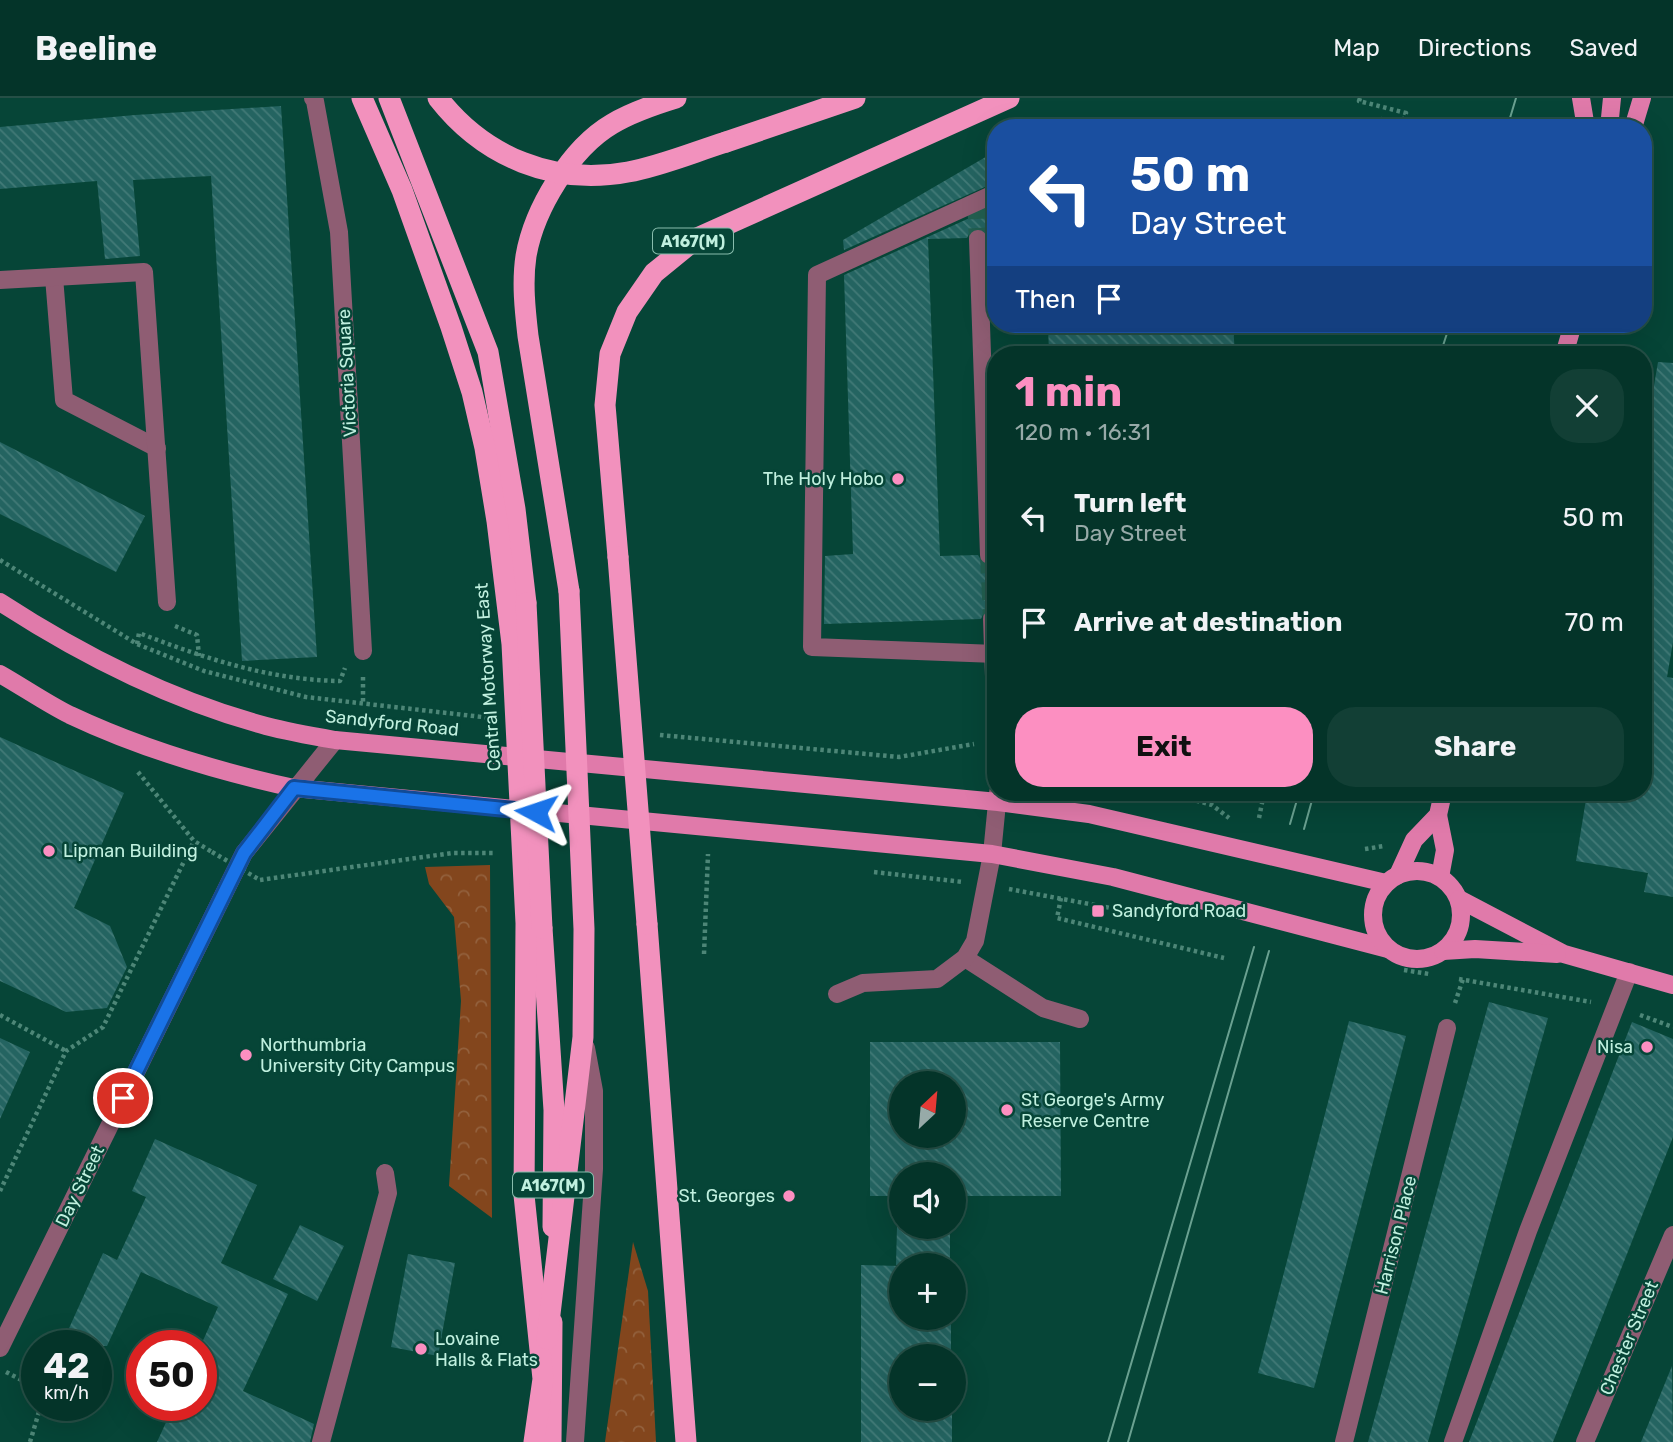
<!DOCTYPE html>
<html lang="en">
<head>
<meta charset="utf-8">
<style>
	:root { --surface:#043429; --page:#123f35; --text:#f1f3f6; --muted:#97aaa8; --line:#254f46; --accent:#fc8fc1 }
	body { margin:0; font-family:Rubik,sans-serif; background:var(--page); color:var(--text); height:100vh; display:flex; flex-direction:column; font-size:26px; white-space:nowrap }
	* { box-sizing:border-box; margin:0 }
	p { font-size:23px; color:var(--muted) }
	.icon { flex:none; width:38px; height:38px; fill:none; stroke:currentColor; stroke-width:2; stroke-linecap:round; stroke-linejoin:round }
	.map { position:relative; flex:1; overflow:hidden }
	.side { position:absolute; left:987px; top:248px; width:665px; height:455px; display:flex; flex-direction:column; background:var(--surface); border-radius:28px; box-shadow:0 7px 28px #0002,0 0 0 2px var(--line) }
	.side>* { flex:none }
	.hud { position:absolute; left:987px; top:21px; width:665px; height:214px; border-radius:28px; box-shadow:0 7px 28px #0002,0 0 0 2px var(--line); background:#1a4fa0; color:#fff; overflow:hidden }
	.needle { width:46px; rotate:26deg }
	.tools { position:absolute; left:889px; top:973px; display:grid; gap:14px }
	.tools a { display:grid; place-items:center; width:77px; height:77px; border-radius:50%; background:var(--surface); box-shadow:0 7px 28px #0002,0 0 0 2px var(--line); font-size:35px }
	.speed { position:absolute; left:21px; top:1232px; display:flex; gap:14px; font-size:35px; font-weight:700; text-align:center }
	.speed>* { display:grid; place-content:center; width:91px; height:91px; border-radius:50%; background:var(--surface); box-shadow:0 7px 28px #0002,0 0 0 2px var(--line); line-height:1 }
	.speed small { font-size:18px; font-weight:400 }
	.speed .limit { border:10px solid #d22; background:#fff; color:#111 }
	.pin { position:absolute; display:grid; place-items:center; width:60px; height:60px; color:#fff; margin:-30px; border:4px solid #fff; border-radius:50%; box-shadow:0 2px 7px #0007 }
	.me { position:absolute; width:77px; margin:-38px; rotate:275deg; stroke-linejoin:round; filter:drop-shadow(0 0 5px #0008) }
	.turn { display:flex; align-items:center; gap:24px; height:147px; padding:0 28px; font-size:32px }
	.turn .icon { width:91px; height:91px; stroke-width:2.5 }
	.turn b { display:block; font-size:49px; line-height:60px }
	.then { display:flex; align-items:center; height:66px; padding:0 28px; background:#0003; gap:14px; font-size:26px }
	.round { display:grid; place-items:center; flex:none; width:74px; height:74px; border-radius:28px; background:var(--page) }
	.summary { display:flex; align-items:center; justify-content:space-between; height:119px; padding:0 28px }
	h1 { font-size:42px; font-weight:700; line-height:52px; color:var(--accent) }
	.primary-button { display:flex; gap:14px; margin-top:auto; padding:14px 28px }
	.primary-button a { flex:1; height:80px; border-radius:28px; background:var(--accent); color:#111; font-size:28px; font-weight:700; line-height:80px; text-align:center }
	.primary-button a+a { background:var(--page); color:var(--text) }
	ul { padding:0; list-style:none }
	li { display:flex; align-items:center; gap:21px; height:105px; padding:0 28px }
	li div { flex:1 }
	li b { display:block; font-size:26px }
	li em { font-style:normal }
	header { display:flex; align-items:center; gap:42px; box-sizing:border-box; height:98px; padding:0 35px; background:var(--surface); border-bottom:2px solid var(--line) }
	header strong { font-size:33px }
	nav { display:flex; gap:38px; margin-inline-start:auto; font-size:24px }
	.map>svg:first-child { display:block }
</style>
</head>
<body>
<header>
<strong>Beeline</strong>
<nav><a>Map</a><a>Directions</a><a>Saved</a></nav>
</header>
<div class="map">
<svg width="1673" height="1344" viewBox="0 0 1673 1344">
	<defs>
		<pattern id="forest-crowns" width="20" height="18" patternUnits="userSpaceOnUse" patternTransform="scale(1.75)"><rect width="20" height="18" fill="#83461d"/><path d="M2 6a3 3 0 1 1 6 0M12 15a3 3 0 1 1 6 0" fill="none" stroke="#93613d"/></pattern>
		<pattern id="building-back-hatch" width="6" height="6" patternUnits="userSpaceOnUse" patternTransform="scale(1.75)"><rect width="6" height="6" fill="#246461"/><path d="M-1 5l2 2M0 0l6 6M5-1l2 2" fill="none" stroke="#427a77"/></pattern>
	</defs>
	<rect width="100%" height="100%" fill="#064537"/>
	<g fill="url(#forest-crowns)">
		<path d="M490,767L492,1120L449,1088L461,903L454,819L429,786L425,769Z"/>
		<path d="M633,1144L648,1193L656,1344H605Z"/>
	</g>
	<g fill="url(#building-back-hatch)" fill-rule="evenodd">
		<path d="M281,8L317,559L242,563L211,78L133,82L140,158L105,161L97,83L0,91V29L135,17Z"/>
		<path d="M996,53V84L844,152L843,142Z"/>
		<path d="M996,108V139H989L984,131L978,130L971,132L967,140L928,141L940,458L978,457L984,467L996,466V510L985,512L981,521L824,526L825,458L853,456L844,177Z"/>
		<path d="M1048,226H1233L1235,257H1163V253L1106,257H1049Z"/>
		<path d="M1658,264L1673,265V544L1667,579L1673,580V799L1644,794L1648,775L1576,763L1587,695H1643V353Z"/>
		<path d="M0,344L145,418L116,474L0,416Z"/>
		<path d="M0,639L124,695L74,810L110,828L127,869L107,910L66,914L0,883Z"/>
		<path d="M1489,904L1548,920L1428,1344H1368Z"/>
		<path d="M1349,923L1406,938L1314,1290L1258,1275Z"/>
		<path d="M1632,924L1673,941V1039L1553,1344H1469Z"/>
		<path d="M0,940L30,954L0,1021Z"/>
		<path d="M870,944H1060L1061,1098H954V1076H901V1098H870ZM901,985H954V1038H901Z"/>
		<path d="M155,1041L257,1087L221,1165L288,1196L243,1293L314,1326L310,1344H157L174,1307H201V1247L218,1209L141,1174L107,1248H61L103,1155L117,1162L146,1099L132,1093Z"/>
		<path d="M300,1127L344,1148L317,1203L273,1181Z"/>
		<path d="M897,1129H950V1167H896Z"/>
		<path d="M408,1156L455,1165L438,1258L391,1249Z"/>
		<path d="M861,1167L901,1168V1220H951V1258H901V1311H952V1344H861Z"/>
		<path d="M1672,1268L1673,1344H1641Z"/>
	</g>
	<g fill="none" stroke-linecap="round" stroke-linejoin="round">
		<g stroke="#225f50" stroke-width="18" stroke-dasharray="18 9" stroke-linecap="butt">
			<path d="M976,103L978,141"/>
			<path d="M989,457L992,521"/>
		</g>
		<g stroke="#4d8677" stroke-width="4.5" stroke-dasharray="3.5 3.5" stroke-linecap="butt">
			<path d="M1360,0L1359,3L1406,15L1403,26L1381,21"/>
			<path d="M0,462L137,546L204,573L306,599L491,620"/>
			<path d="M175,528L197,537L199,558"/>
			<path d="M137,546L139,535C204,560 269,582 340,583L345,570"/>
			<path d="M363,579V606"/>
			<path d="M660,637L899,659L974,646"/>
			<path d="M138,674L194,743L212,754"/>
			<path d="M1169,695L1212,707L1229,720"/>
			<path d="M1259,720L1264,695"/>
			<path d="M1365,751L1384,748"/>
			<path d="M874,774L963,784"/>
			<path d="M260,782L452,755H495"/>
			<path d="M1009,791L1132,814"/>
			<path d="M1061,800L1057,820L1224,860"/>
			<path d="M704,856L708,756"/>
			<path d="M1404,872L1429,876"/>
			<path d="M1459,881L1591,904"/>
			<path d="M1455,905L1463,881"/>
			<path d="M0,917L66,953"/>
			<path d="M1640,917L1673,929"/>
			<path d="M0,1093L66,953L103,929L194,743"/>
			<path d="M6,1274L37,1290"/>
			<path d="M30,1344L41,1307"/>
		</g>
		<g stroke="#8f5d73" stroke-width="18">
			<path d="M313,0L315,3L339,134L363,553"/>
			<path d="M996,95L817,177L812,549L996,556"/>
			<path d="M978,141L989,457"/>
			<path d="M54,179L64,302L157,350"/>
			<path d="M0,182L144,174L167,504"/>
			<path d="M992,521L996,636"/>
			<path d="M965,860L1043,910L1080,921"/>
			<path d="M837,896L863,885L937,881L965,860L975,843L992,756L998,695"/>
			<path d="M0,1250L244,755L335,642"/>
			<path d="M321,1344L388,1095L385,1075"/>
			<path d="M575,1344L594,1071V993L586,950"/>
			<path d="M1344,1344L1447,930"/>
			<path d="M1453,1344L1528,1133L1629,874"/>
			<path d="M1585,1344L1673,1137"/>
		</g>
		<g stroke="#e07aaa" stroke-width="18">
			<path d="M1581,0L1586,30"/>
			<path d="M1609,30L1612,0"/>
			<path d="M1633,30L1642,0"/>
			<path d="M1564,257L1573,226"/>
			<path d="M0,504C83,558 170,602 266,628C289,634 312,638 335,642L998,704L1089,716L1386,785"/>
			<path d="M0,576C23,589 46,605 70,617C142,651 216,673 294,690L992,756L1113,779L1388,851"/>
			<path d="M1438,717L1445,752L1440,779"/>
			<circle cx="1417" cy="817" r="44"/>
			<path d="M1398,777L1414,742L1438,717L1443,695"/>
			<path d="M1459,801L1564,856L1673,887"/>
			<path d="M1443,853L1475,851L1557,856"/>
		</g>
		<g stroke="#f291bd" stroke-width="21">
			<path d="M389,0L488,254L515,411L526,505"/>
			<path d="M726,44L855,0"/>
			<path d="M618,459L605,307L610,256L627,214L654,175L697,140L1009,0"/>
			<path d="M569,493L528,238C525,212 522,184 526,158C534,111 571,50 612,26C632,14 653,7 676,0"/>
			<path d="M647,826L686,1344"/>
			<path d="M542,830L554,1012L553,1129"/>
			<path d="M551,1344L552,1224"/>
		</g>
		<g stroke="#6aa191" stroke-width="2">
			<path d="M1507,30L1516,0"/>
			<path d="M1440,257L1450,226"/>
			<path d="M1290,726L1299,695"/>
			<path d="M1304,731L1314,695"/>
			<path d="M1108,1344L1254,849"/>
			<path d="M1128,1344L1269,853"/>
		</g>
		<path stroke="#4d8677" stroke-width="4.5" stroke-dasharray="3.5 3.5" stroke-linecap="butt" d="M212,754L260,782"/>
		<g stroke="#f291bd" stroke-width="21">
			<path d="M362,0L402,92L451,229L472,294L485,350L497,423L512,546L526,825L524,1097L543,1281L534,1344"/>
			<path d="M438,0C484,59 554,88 628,74C661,68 694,54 726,44"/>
			<path d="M618,459L647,826"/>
			<path d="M526,505L542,830"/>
			<path d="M547,1241L583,939L584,831L569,493"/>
		</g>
	</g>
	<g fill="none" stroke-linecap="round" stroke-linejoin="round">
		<defs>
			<path id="route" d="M123,1000L244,755L294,690L536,714"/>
		</defs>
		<use href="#route" stroke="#114b97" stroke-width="18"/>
		<use href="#route" stroke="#1a73e8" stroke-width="12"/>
	</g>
	<g fill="#fc8fc1" stroke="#064537" stroke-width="2.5">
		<circle cx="898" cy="381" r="7"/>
		<circle cx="49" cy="753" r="7"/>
		<rect x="1091" y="806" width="14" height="14" rx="3.5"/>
		<circle cx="1647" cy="949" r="7"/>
		<circle cx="246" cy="957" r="7"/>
		<circle cx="1007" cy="1012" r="7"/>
		<circle cx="789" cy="1098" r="7"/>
		<circle cx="421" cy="1251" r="7"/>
	</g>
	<g text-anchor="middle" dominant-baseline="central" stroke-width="5" stroke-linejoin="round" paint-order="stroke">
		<g fill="#064537" stroke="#88bdad" stroke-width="2">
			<rect x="653" y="130.5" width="80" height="25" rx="5"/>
			<rect x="513" y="1074.5" width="80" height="25" rx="5"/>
		</g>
		<g font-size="16" font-weight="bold" fill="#c0f0df">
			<text x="693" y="143">A167(M)</text>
			<text x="553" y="1087">A167(M)</text>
		</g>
		<g font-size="18" fill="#c0f0df" stroke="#064537">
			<text transform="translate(347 275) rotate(-93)">Victoria Square</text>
			<text transform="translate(488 579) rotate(-94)">Central Motorway East</text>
			<text transform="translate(392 625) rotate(6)">Sandyford Road</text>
			<text transform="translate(80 1088) rotate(-64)">Day Street</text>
			<text transform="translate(1396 1137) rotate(-76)">Harrison Place</text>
			<text transform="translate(1629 1240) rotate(-67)">Chester Street</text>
		</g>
		<g font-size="18" fill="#c0f0df" stroke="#064537" text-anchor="start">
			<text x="884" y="381" text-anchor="end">The Holy Hobo</text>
			<text x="63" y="753">Lipman Building</text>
			<text x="1112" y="813">Sandyford Road</text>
			<text x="260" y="947">Northumbria<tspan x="260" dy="21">University City Campus</tspan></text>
			<text x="1633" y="949" text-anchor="end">Nisa</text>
			<text x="1021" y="1002">St George's Army<tspan x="1021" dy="21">Reserve Centre</tspan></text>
			<text x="775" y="1098" text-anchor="end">St. Georges</text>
			<text x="435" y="1241">Lovaine<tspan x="435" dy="21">Halls &amp; Flats</tspan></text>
		</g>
	</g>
</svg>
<div class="tools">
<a><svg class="needle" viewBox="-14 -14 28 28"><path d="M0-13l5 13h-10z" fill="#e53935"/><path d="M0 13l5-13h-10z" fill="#97aaa8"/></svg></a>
<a><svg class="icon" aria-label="sound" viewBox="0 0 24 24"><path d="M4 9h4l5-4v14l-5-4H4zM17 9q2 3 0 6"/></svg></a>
<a>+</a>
<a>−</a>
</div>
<div class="speed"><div>42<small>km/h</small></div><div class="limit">50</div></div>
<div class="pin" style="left:123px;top:1000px;background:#d93025"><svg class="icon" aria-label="arrive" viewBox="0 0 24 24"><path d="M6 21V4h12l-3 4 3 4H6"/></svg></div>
<svg class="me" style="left:536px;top:714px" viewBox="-20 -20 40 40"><path d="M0-17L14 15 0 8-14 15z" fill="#1a73e8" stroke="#fff" stroke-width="4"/></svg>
<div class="hud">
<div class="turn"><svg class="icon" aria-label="left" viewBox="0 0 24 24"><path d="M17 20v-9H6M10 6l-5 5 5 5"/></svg><div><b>50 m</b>Day Street</div></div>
<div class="then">Then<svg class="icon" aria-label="arrive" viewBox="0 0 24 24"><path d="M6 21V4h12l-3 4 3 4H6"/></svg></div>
</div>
<section class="side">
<div class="summary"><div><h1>1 min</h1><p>120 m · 16:31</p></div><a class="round"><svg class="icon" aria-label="close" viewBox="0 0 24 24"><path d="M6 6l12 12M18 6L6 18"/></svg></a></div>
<ul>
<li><svg class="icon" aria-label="left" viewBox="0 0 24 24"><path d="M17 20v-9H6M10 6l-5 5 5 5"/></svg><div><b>Turn left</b><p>Day Street</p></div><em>50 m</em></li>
<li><svg class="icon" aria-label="arrive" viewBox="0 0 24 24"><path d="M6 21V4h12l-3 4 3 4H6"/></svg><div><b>Arrive at destination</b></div><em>70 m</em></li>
</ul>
<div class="primary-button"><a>Exit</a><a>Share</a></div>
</section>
</div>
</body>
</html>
